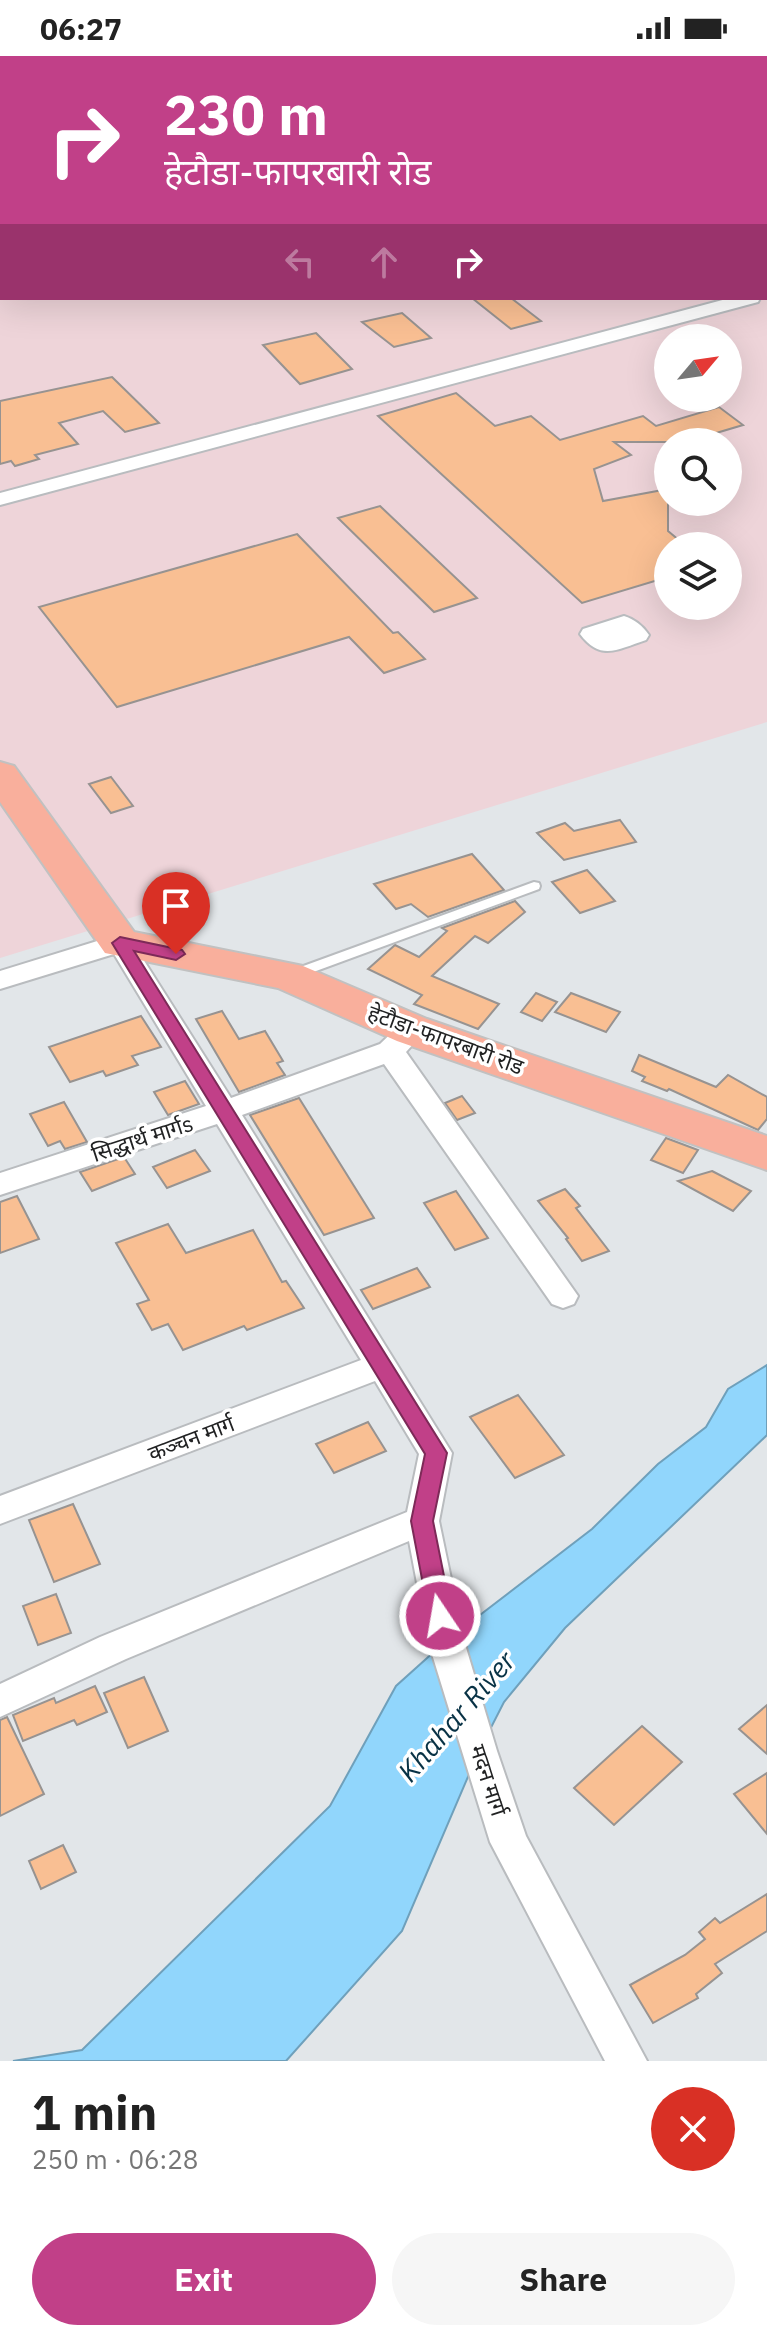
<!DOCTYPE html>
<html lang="en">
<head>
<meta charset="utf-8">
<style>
	:root { --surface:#fff; --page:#f6f6f6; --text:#222; --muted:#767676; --accent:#c14088 }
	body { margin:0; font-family:"IBM Plex Sans","Noto Sans Devanagari",sans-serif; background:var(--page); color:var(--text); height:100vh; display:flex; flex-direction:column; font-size:30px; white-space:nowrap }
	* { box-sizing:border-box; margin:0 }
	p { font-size:26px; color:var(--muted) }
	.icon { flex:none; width:44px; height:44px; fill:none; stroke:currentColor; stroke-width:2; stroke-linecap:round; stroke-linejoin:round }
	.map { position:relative; height:2005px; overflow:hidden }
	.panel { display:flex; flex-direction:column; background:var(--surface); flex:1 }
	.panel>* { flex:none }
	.hud { position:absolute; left:0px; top:0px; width:768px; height:244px; box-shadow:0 8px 32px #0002; background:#c14088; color:#fff; overflow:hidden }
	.needle { width:52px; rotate:61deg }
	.fabs { position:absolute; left:654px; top:268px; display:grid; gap:16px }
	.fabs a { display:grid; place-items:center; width:88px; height:88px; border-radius:50%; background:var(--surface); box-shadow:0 8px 32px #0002; font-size:40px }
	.pin { position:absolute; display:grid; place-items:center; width:68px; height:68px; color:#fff; margin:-82px -34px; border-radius:50% 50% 50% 0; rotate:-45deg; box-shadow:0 0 8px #0007 }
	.pin .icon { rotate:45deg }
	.me { position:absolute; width:88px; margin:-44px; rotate:348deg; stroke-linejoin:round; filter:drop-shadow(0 0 6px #0008) }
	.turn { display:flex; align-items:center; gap:28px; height:168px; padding:0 32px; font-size:36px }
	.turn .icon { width:104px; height:104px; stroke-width:2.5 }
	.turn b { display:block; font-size:56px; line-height:68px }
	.lanes { display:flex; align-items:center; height:76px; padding:0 32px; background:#0003; justify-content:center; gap:40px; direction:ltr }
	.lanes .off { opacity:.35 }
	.round { display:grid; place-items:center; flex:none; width:84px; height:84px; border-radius:42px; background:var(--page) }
	.headline { display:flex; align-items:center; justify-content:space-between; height:136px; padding:0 32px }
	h1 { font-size:48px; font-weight:700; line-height:60px }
	.primary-button { display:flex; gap:16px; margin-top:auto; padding:16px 32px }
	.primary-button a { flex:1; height:92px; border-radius:48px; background:var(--accent); color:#fff; font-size:32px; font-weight:700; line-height:92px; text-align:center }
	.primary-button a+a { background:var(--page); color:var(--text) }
	.status { display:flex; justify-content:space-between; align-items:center; height:56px; padding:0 40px; background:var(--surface); direction:ltr }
	.status svg { height:22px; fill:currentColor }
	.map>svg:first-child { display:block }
</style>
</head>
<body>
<div class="status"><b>06:27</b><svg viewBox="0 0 49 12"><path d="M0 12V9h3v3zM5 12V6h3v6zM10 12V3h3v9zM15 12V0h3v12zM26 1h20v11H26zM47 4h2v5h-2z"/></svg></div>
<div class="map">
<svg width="767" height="2005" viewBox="0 0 767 2005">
	<rect width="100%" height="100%" fill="#e2e6e9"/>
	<path fill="#eed4d9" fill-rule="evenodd" d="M0,0H767V666L0,902ZM2,2H766V242H2ZM668,282H728V342H668ZM668,386H728V446H668ZM668,490H728V550H668Z"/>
	<path fill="#55b48b" d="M79,0H672L683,2H82Z"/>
	<path fill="#91d6fc" stroke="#6fa0bb" stroke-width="2" d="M767,1309V1379L565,1572L504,1646L479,1695L402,1875L286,2005H13L82,1994L330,1750L396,1630L446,1585L592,1473L658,1408L706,1371L728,1333Z"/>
	<g fill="#f9bf93" stroke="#979391" stroke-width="2">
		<path d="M472,242H511L541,265L511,273Z"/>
		<path d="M402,257L431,282L394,291L362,266Z"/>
		<path d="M316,277L352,313L300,328L263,289Z"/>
		<path d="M112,321L159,367L125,376L103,355L59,367L78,388L35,399L39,403L15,410L11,405L0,408V345Z"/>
		<path d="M456,337L495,370L531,360L560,384L643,360L656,370L719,351L743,369L686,386H614L631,399L594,413L603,445L668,433V475L686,490H668V521L582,547L378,360Z"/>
		<path d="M380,450L477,542L434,556L338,462Z"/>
		<path d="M297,478L393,577L398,576L425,603L384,617L349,581L117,651L39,551Z"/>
		<path d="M111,721L133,750L111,757L89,728Z"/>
		<path d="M620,764L636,786L564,804L537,777L565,767L574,775Z"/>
		<path d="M472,798L504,834L428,861L411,848L396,853L374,828Z"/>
		<path d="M587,814L615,845L580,857L552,826Z"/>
		<path d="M515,845L525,856L488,887L475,880L432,920L499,948L478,973L414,948L422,939L368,913L395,889L419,901L447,875L442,872Z"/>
		<path d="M536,937L557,946L542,965L521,956Z"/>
		<path d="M571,937L597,947L620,956L606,976L555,956Z"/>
		<path d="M222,955L239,983L265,975L283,1005L277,1007L285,1019L239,1036L196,963Z"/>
		<path d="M141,960L161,991L132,1000L138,1009L106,1020L103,1015L70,1026L49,991Z"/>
		<path d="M639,999L716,1031L728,1019L767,1041V1063L758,1074L669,1033L667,1035L642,1025L645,1021L632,1015Z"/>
		<path d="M185,1025L199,1048L168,1059L154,1036Z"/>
		<path d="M462,1040L475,1057L457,1064L445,1047Z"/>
		<path d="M299,1042L374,1162L324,1179L250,1059Z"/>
		<path d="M64,1046L87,1086L65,1093L60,1085L48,1090L30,1058Z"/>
		<path d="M666,1082L698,1094L683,1117L651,1104Z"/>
		<path d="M195,1094L210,1115L167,1132L153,1111Z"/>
		<path d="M124,1101L135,1118L92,1135L80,1116Z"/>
		<path d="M712,1115L751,1135L733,1155L678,1125Z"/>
		<path d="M565,1133L580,1150L576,1152L609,1195L582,1205L566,1183L568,1182L538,1145Z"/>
		<path d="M456,1135L488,1182L455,1194L424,1147Z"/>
		<path d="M17,1140L39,1183L0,1197V1146Z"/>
		<path d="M168,1168L186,1197L253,1174L282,1226L286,1225L304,1252L247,1274L244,1270L183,1294L168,1268L152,1274L137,1248L149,1244L116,1187Z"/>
		<path d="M417,1212L430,1231L373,1253L361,1234Z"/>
		<path d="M518,1339L564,1399L515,1422L470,1361Z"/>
		<path d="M368,1366L386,1395L334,1417L316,1388Z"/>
		<path d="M73,1448L100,1508L54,1526L29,1464Z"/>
		<path d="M56,1538L71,1577L38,1589L23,1550Z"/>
		<path d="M144,1621L168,1675L128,1692L104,1637Z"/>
		<path d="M95,1630L107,1656L77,1669L74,1664L23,1685L13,1659L54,1642L56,1647Z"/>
		<path d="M767,1649V1698L739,1673Z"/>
		<path d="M7,1661L44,1738L0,1760V1664Z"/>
		<path d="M642,1670L682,1706L614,1769L574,1732Z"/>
		<path d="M767,1717V1778L734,1738Z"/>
		<path d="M63,1789L76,1816L41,1833L29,1805Z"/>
		<path d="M767,1838V1875L715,1908L722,1917L696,1938L698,1942L653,1967L630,1929L685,1899L705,1883L699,1876L715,1862L720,1867Z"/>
	</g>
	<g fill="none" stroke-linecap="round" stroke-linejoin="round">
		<defs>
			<path id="lane" d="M534,826L539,827L540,830L539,833L297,922H287L285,919L287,916Z"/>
			<g id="street">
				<path d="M182,0H206L180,2Z"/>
				<path d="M687,0H712L714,2H689Z"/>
				<rect x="766" y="8" width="1" height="10"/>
				<path d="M0,49L2,50V61L0,60Z"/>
				<path d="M730,242H760L758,246L0,449V437Z"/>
				<path d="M624,560C634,563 643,570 649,579L646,584C618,593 601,606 580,578L583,573Z"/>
				<path d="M120,878L129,881L231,1042L380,988L402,967L412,965L422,967L426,974L406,996L578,1240L574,1248L563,1252L552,1248L384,1008L242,1059L452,1397L439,1465L464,1585L497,1695L526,1780L647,2005H605L490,1786L428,1585L409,1485L126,1603L0,1661V1628L100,1581L407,1456L419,1398L375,1325L0,1468V1440L361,1304L217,1068L0,1139V1117L206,1050L114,898L0,933V915Z"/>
			</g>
			<path id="highway" d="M0,706L14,710L134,876L303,910L427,963L767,1080V1114L397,985L278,932L105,897L0,746Z"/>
		</defs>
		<use href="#lane" stroke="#b9bcbf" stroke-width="4"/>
		<use href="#street" stroke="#b9bcbf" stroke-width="4"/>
		<use href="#highway" stroke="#c1c1c1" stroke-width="4"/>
		<use href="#lane" fill="#fff" fill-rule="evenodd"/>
		<use href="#street" fill="#fff" fill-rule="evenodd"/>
		<use href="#highway" fill="#f9af9c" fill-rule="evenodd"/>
	</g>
	<path fill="#c14088" stroke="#7d2a58" stroke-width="2" d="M120,881L182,894L185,898L176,904L134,895L447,1397L433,1465L452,1560L448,1567L440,1570L432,1567L429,1560L411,1465L425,1398L112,887Z"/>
	<g text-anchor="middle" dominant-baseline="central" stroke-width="7" stroke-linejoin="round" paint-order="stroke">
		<g font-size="22" fill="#212223" stroke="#fff">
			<text transform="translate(446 983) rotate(20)">हेटौडा-फापरबारी रोड</text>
			<text transform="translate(142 1082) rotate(-18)">सिद्धार्थ मार्गs</text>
			<text transform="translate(191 1382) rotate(-21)">कञ्चन मार्ग</text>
			<text transform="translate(489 1724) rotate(72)">मदन मार्ग</text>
		</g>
		<g font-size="28" font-style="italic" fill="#083245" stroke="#fff">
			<text transform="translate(456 1660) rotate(-49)">Khahar River</text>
		</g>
	</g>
</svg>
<div class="fabs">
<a><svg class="needle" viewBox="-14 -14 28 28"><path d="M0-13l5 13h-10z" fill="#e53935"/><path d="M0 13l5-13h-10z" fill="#767676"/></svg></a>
<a><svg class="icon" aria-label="search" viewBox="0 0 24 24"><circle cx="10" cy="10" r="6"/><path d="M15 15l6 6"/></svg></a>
<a><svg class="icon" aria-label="layers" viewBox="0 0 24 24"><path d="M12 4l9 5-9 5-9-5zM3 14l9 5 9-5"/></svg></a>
</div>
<div class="pin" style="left:176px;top:898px;background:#d93025"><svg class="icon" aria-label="arrive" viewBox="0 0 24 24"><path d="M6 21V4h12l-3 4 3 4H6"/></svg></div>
<svg class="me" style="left:440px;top:1560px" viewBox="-20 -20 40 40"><circle r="17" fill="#c14088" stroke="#fff" stroke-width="3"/><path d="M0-11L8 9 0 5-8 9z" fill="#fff"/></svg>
<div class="hud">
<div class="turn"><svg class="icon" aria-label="right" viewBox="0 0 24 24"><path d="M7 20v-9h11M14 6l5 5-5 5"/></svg><div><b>230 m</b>हेटौडा-फापरबारी रोड</div></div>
<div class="lanes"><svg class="icon off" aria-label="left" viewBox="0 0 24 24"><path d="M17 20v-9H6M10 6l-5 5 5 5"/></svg><svg class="icon off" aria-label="ahead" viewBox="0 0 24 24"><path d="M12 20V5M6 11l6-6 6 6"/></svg><svg class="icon" aria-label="right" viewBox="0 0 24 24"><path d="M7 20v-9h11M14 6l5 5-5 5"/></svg></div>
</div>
</div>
<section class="panel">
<div class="headline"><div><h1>1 min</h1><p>250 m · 06:28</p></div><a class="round" style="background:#d93025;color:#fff"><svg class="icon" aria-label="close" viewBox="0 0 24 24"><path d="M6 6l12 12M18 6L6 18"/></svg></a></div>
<div class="primary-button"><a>Exit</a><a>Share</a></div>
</section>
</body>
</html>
